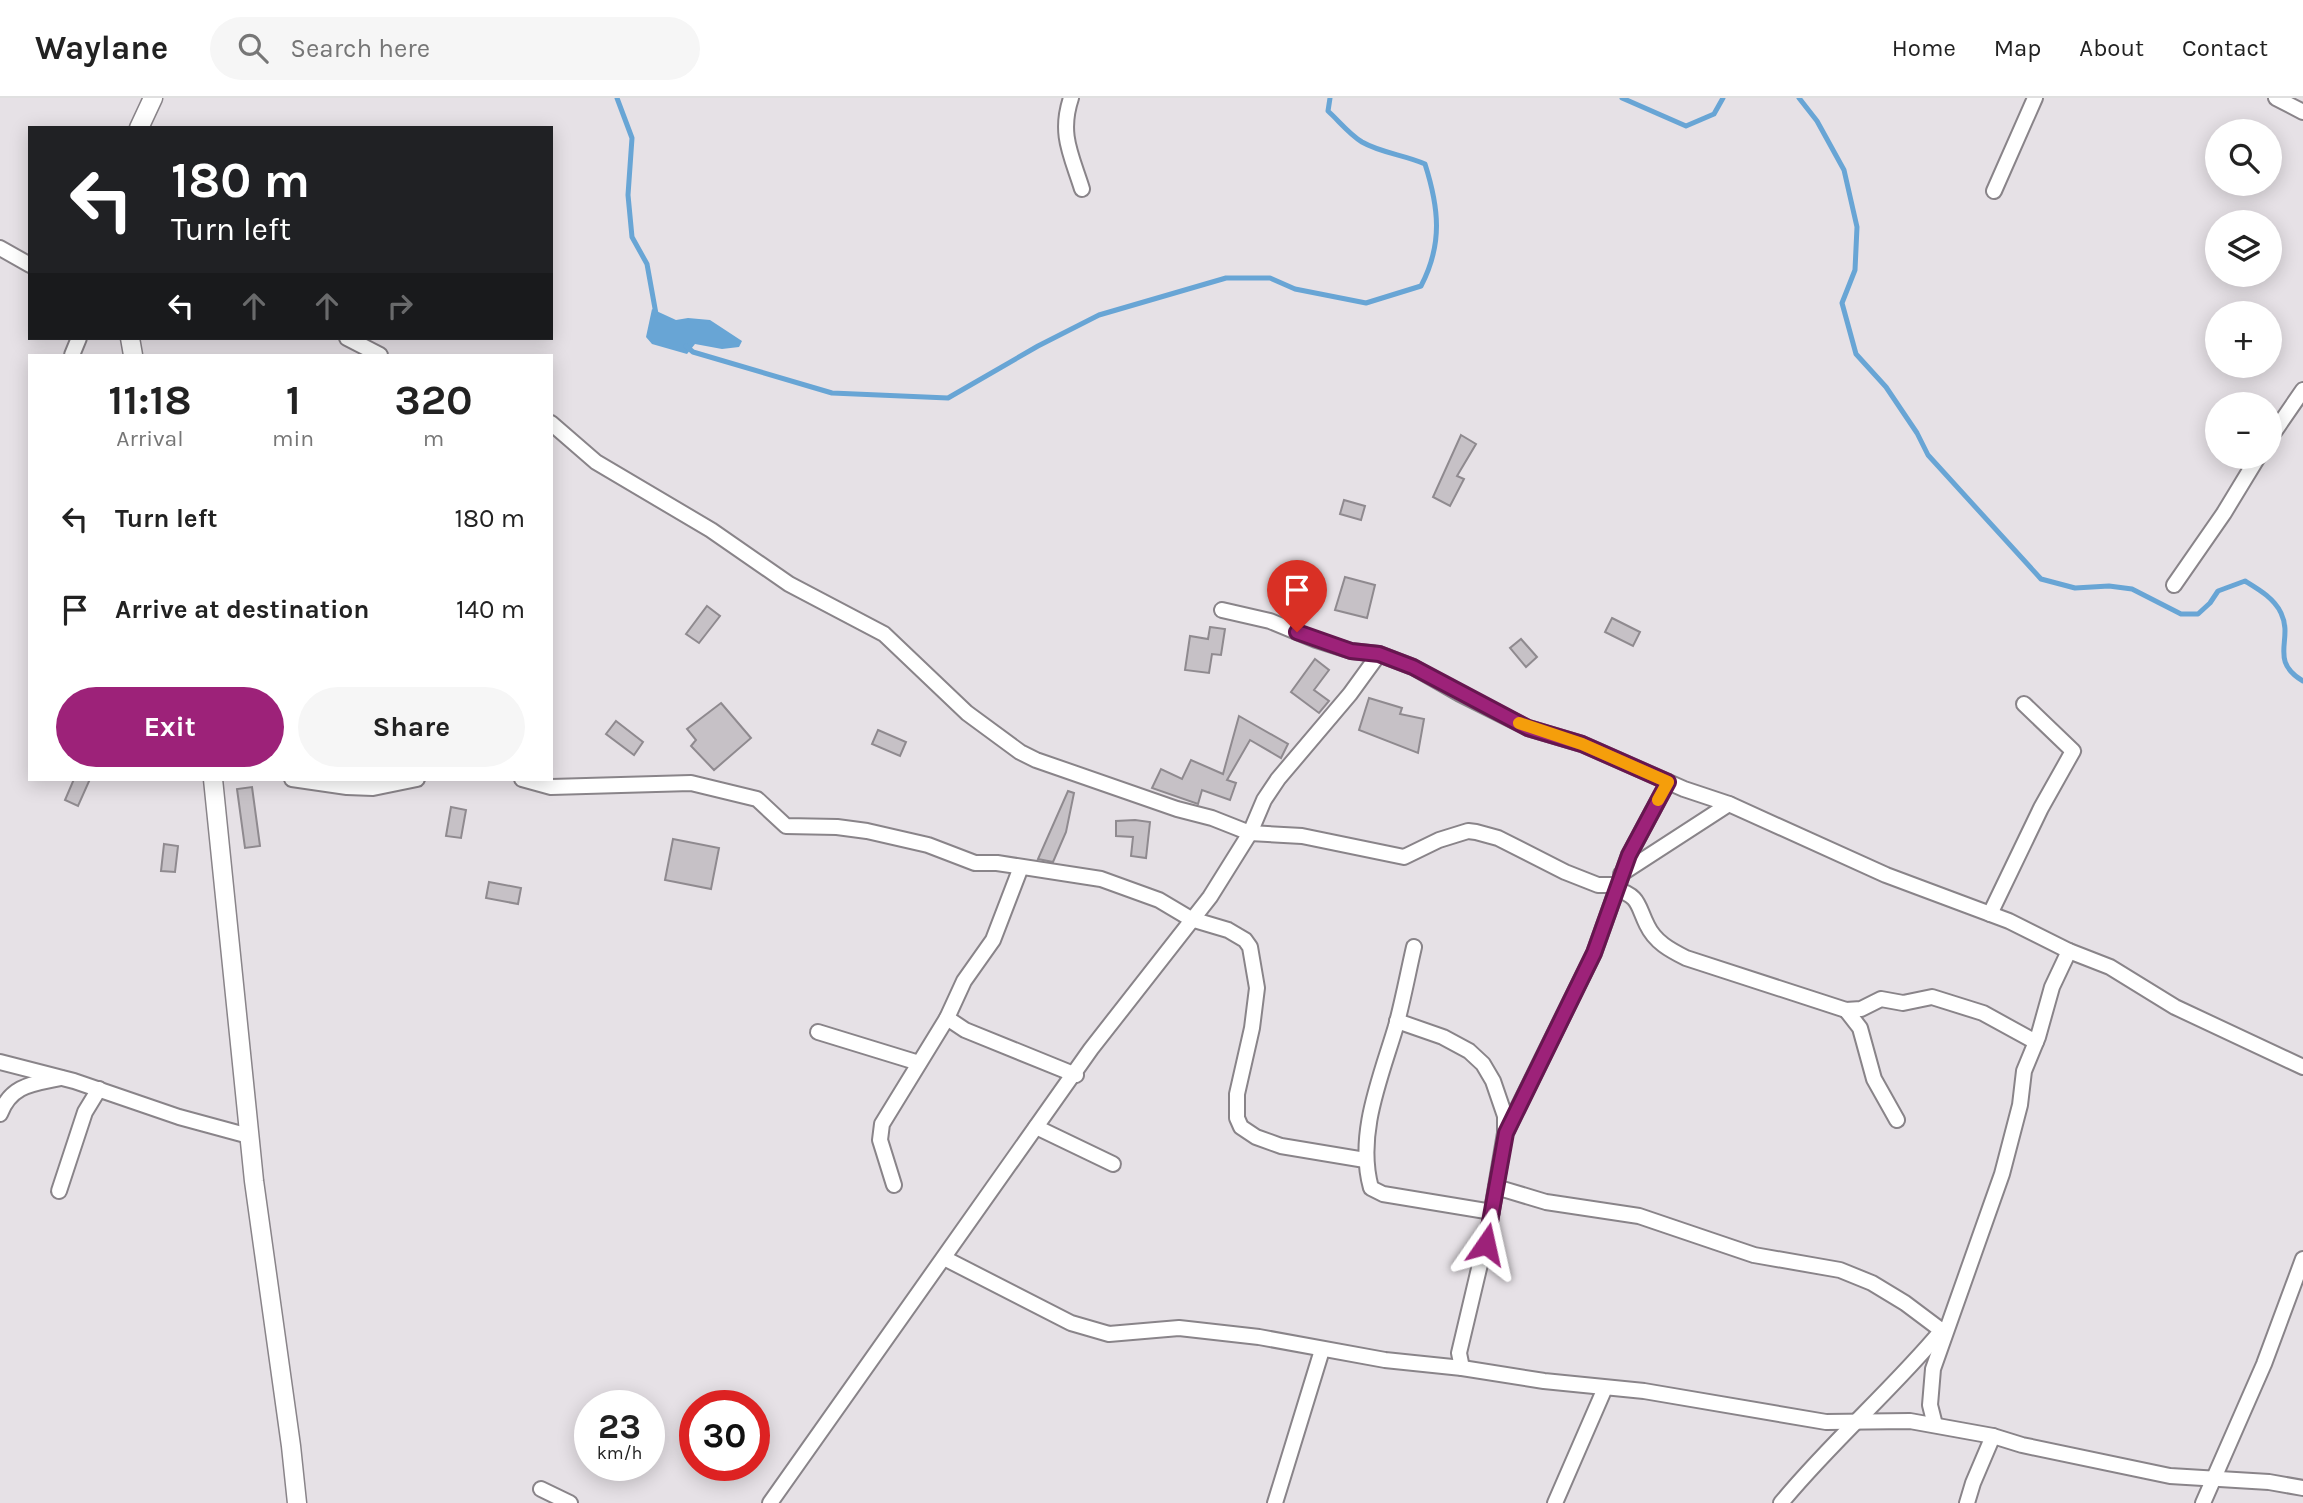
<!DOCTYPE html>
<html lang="en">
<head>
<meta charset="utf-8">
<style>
	:root { --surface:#fff; --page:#f6f6f6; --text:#222; --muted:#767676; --line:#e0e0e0; --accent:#9d2279 }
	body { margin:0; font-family:Karla,sans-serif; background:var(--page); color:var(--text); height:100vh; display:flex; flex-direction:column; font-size:26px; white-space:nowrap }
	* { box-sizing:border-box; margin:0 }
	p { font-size:23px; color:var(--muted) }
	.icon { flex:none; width:38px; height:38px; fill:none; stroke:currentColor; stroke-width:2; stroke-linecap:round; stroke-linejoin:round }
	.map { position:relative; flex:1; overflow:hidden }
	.panel { position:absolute; left:28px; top:256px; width:525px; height:427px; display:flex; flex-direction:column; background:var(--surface); border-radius:0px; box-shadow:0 4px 18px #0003 }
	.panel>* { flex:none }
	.top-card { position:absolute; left:28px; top:28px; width:525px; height:214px; border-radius:0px; box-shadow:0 4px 18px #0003; background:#202124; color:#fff; overflow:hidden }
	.fabs { position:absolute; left:2205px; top:21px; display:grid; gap:14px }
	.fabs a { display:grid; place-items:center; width:77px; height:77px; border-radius:50%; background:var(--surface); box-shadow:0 4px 18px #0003; font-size:35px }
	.speed { position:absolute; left:574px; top:1292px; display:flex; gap:14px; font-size:35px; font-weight:700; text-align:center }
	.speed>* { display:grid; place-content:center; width:91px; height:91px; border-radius:50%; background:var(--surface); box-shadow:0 4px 18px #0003; line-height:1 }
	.speed small { font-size:18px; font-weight:400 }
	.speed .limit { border:10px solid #d22; background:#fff; color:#111 }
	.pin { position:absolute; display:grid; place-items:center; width:60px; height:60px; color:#fff; margin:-72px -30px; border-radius:50% 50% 50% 0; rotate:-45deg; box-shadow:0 0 7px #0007 }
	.pin .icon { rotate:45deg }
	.me { position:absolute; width:77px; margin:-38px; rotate:11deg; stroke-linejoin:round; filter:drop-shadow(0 0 5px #0008) }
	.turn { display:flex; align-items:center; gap:24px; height:147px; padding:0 28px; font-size:32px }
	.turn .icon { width:91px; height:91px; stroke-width:2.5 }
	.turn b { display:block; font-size:49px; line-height:60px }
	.lanes { display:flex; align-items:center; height:66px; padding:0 28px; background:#0003; justify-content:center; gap:35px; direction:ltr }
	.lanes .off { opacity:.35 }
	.eta { display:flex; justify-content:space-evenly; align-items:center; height:119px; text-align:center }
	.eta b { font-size:42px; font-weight:700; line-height:49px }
	.action { display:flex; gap:14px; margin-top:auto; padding:14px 28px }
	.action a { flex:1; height:80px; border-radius:42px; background:var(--accent); color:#fff; font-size:28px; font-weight:700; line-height:80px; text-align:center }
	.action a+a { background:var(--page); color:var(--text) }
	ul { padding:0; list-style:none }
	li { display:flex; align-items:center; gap:21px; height:91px; padding:0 28px }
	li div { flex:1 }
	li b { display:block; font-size:26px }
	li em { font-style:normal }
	header { display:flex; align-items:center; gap:42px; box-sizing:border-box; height:98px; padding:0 35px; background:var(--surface); border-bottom:2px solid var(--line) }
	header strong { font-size:33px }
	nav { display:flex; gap:38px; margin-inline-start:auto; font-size:24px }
	.search { width:490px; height:63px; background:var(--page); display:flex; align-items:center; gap:18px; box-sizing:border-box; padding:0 24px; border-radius:38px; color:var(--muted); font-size:26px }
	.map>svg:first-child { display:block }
</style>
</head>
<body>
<header>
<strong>Waylane</strong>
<div class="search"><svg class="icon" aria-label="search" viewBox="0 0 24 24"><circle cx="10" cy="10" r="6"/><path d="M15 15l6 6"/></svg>Search here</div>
<nav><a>Home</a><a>Map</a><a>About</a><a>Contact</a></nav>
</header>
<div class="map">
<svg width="2303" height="1405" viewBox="0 0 2303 1405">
	<rect width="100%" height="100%" fill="#e6e1e6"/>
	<path fill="#68a5d5" d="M652,211L676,222L688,220L710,222L742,243L739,249L722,251L695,246L687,256L652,246L646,239Z"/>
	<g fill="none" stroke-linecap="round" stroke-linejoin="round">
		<g stroke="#68a5d5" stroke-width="5">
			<path d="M617,0L632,40L628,97L632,139L647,166L656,216"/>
			<path d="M1622,0L1686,28L1714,16L1723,0"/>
			<path d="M1799,0L1817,23L1844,72L1857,129L1855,172L1842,205L1856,256L1886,289L1917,335L1928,357L2041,481L2075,490L2109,488L2132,491L2181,516H2198L2210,505L2218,493L2245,483C2258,491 2274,500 2281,515C2294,542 2268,562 2303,583"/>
			<path d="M686,248L693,254L832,295L948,300L1038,248L1099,217L1226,180H1270L1295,191L1366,205L1421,188C1443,146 1439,110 1425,66C1405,57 1381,55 1362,44C1349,36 1339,23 1328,13L1330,0"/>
		</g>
	</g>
	<g fill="#c6c1c6" stroke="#8f8a8f" stroke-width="2">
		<path d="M1461,337L1476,346L1457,378L1464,381L1450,408L1433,399Z"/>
		<path d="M1344,402L1365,408L1361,422L1340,416Z"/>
		<path d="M1345,479L1375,487L1367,520L1335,512Z"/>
		<path d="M707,508L720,518L699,545L686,536Z"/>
		<path d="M1612,520L1640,534L1633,548L1605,534Z"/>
		<path d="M1210,529L1225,531L1221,557L1212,556L1209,575L1185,572L1190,538L1208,541Z"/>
		<path d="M1521,541L1537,559L1526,569L1510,550Z"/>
		<path d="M1315,561L1329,572L1314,592L1329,603L1319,615L1291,594Z"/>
		<path d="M1369,600L1402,610L1400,616L1424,621L1418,655L1359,632Z"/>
		<path d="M721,605L751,640L714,672L691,648L696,642L687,631Z"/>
		<path d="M1239,618L1288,646L1281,660L1250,642L1227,682L1236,685L1230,702L1202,692L1198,706L1152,690L1161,671L1182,681L1191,662L1223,676Z"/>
		<path d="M616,623L643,644L634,657L606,636Z"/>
		<path d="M878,632L906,644L900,658L872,646Z"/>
		<path d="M74,681H90L78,708L65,702Z"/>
		<path d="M252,689L260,748L245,750L237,691Z"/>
		<path d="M1068,693L1074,695L1066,734L1053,764L1038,761Z"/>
		<path d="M451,709L466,712L461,740L446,738Z"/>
		<path d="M1135,722L1150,724L1146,760L1131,758L1133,739L1116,738V723Z"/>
		<path d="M673,741L719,750L711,791L665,782Z"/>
		<path d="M164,746L178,748L175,774L161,773Z"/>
		<path d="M489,784L521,790L518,806L486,800Z"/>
	</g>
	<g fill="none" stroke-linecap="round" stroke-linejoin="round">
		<defs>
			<g id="minor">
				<path d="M1071,0C1059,36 1071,56 1082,91"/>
				<path d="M2276,0L2303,14"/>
				<path d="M1994,93L2035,0"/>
				<path d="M0,150L30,167"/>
				<path d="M347,240L380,257"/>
				<path d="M72,257L79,240"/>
				<path d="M551,325L596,364L711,432L789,486L884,536L967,615L1020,654L1036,662L1177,711L1212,720L1250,735L1302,738L1404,759L1439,742L1468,733L1476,734L1498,740L1565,774L1598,787H1617"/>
				<path d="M2270,340L2303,292"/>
				<path d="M2174,487L2224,415L2258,359"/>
				<path d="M1222,512L1270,523L1316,542L1351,553L1379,556L1413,569L1460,596L1528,630L1582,646L1684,691L1729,706L1886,777L2009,823L2069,853L2110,869L2175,909L2303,969"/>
				<path d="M292,681L347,689L373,690L417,681"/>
				<path d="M522,681L551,689L691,685L757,701L786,728L837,729L867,733L928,747L975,765H997L1101,781L1159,802L1191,821L1228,832L1245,842L1250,849L1257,890L1252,930L1237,996V1020L1241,1029L1256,1039L1281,1048L1365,1062"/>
				<path d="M1621,776L1729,706"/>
				<path d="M1615,791C1640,798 1637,807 1647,827C1655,844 1670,852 1686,860L1846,912L1861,911L1881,901L1903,905L1932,899L1983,915L2036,944"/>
				<path d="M1990,816L2041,710L2073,653L2024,606"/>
				<path d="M1414,849C1408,875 1403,902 1396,928C1381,979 1356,1036 1371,1090L1383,1096L1492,1114"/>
				<path d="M1846,912L1860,930L1874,981L1897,1022"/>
				<path d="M947,920L965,932L1076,977"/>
				<path d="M1397,923L1443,939L1469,953L1483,966L1493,983L1505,1018V1035L1490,1124L1459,1255L1462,1270"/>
				<path d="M818,934L919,965"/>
				<path d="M0,964L74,983L179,1019L249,1038"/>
				<path d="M0,1016C11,987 32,986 61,980"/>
				<path d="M1036,1029L1113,1066"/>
				<path d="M1506,1034L1594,855L1629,757L1668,684"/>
				<path d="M894,1087L880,1042L882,1026L947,920L964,883L993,842L1021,769"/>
				<path d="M1496,1089L1546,1104L1639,1118L1754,1157L1840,1172L1872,1185L1905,1205L1945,1235"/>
				<path d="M59,1093L85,1014L99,991"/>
				<path d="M944,1160L1071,1225L1109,1236L1179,1230L1259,1239L1385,1262L1462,1270L1544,1283L1644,1293L1826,1324L1910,1323L1993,1338L2022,1347L2170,1378L2269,1384L2303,1390"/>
				<path d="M1935,1327L1930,1307L1933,1271L2002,1076L2020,1007L2024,973L2038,939L2052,889L2069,853"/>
				<path d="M541,1391L570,1405"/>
				<path d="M770,1405L1091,951L1210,799L1250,735L1264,702L1278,681L1350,596L1379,556"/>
				<path d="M1275,1405L1322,1252"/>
				<path d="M1555,1405L1605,1290"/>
				<path d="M1781,1405C1831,1344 1891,1293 1942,1232"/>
				<path d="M1967,1405L1973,1385L1993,1338"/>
				<path d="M2203,1405L2264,1266L2303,1161"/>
			</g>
			<g id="tertiary">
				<path d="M139,30L153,0"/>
				<path d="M130,240L133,257"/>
				<path d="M213,681L254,1083L291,1348L297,1405"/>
			</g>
		</defs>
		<use href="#minor" stroke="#898489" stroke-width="18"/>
		<use href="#tertiary" stroke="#898489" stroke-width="21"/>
		<use href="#minor" stroke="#fff" stroke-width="14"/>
		<use href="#tertiary" stroke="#fff" stroke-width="18"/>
	</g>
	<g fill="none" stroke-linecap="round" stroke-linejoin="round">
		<defs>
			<path id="route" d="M1297,534L1351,553L1379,556L1413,569L1528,630L1582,646L1668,684L1629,757L1594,855L1506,1035L1486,1146"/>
		</defs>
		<use href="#route" stroke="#66164f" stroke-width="18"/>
		<use href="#route" stroke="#9d2279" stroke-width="12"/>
		<path stroke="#f59e0b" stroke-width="12" d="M1519,625L1582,646L1668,684L1658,702"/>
	</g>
</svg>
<div class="fabs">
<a><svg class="icon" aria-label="search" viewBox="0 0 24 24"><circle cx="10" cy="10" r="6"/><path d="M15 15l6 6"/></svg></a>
<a><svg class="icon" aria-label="layers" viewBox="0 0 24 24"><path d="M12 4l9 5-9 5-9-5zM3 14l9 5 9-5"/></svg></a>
<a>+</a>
<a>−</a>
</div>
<div class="speed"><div>23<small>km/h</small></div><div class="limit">30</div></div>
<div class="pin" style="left:1297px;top:534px;background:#d93025"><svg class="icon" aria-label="arrive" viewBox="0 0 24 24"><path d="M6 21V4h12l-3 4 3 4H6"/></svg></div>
<svg class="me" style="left:1486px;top:1146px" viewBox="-20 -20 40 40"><path d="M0-17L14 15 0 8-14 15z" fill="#9d2279" stroke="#fff" stroke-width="4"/></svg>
<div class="top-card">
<div class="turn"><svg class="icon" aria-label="left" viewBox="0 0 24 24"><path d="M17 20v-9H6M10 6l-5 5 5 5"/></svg><div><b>180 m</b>Turn left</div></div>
<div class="lanes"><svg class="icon" aria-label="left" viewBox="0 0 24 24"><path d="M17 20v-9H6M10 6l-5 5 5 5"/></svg><svg class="icon off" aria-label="ahead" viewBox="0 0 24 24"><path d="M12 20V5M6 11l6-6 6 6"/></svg><svg class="icon off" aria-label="ahead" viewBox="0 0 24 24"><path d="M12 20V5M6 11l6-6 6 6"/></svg><svg class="icon off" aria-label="right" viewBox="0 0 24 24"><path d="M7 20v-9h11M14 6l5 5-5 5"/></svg></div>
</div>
<section class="panel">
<div class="eta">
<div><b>11:18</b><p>Arrival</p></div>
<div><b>1</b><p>min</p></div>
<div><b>320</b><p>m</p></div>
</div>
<ul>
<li><svg class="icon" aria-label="left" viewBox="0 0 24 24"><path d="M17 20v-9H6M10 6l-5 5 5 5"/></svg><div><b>Turn left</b></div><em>180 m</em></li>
<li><svg class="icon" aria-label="arrive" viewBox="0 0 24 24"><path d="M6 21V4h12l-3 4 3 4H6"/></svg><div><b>Arrive at destination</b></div><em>140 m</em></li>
</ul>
<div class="action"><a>Exit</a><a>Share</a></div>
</section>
</div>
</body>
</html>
